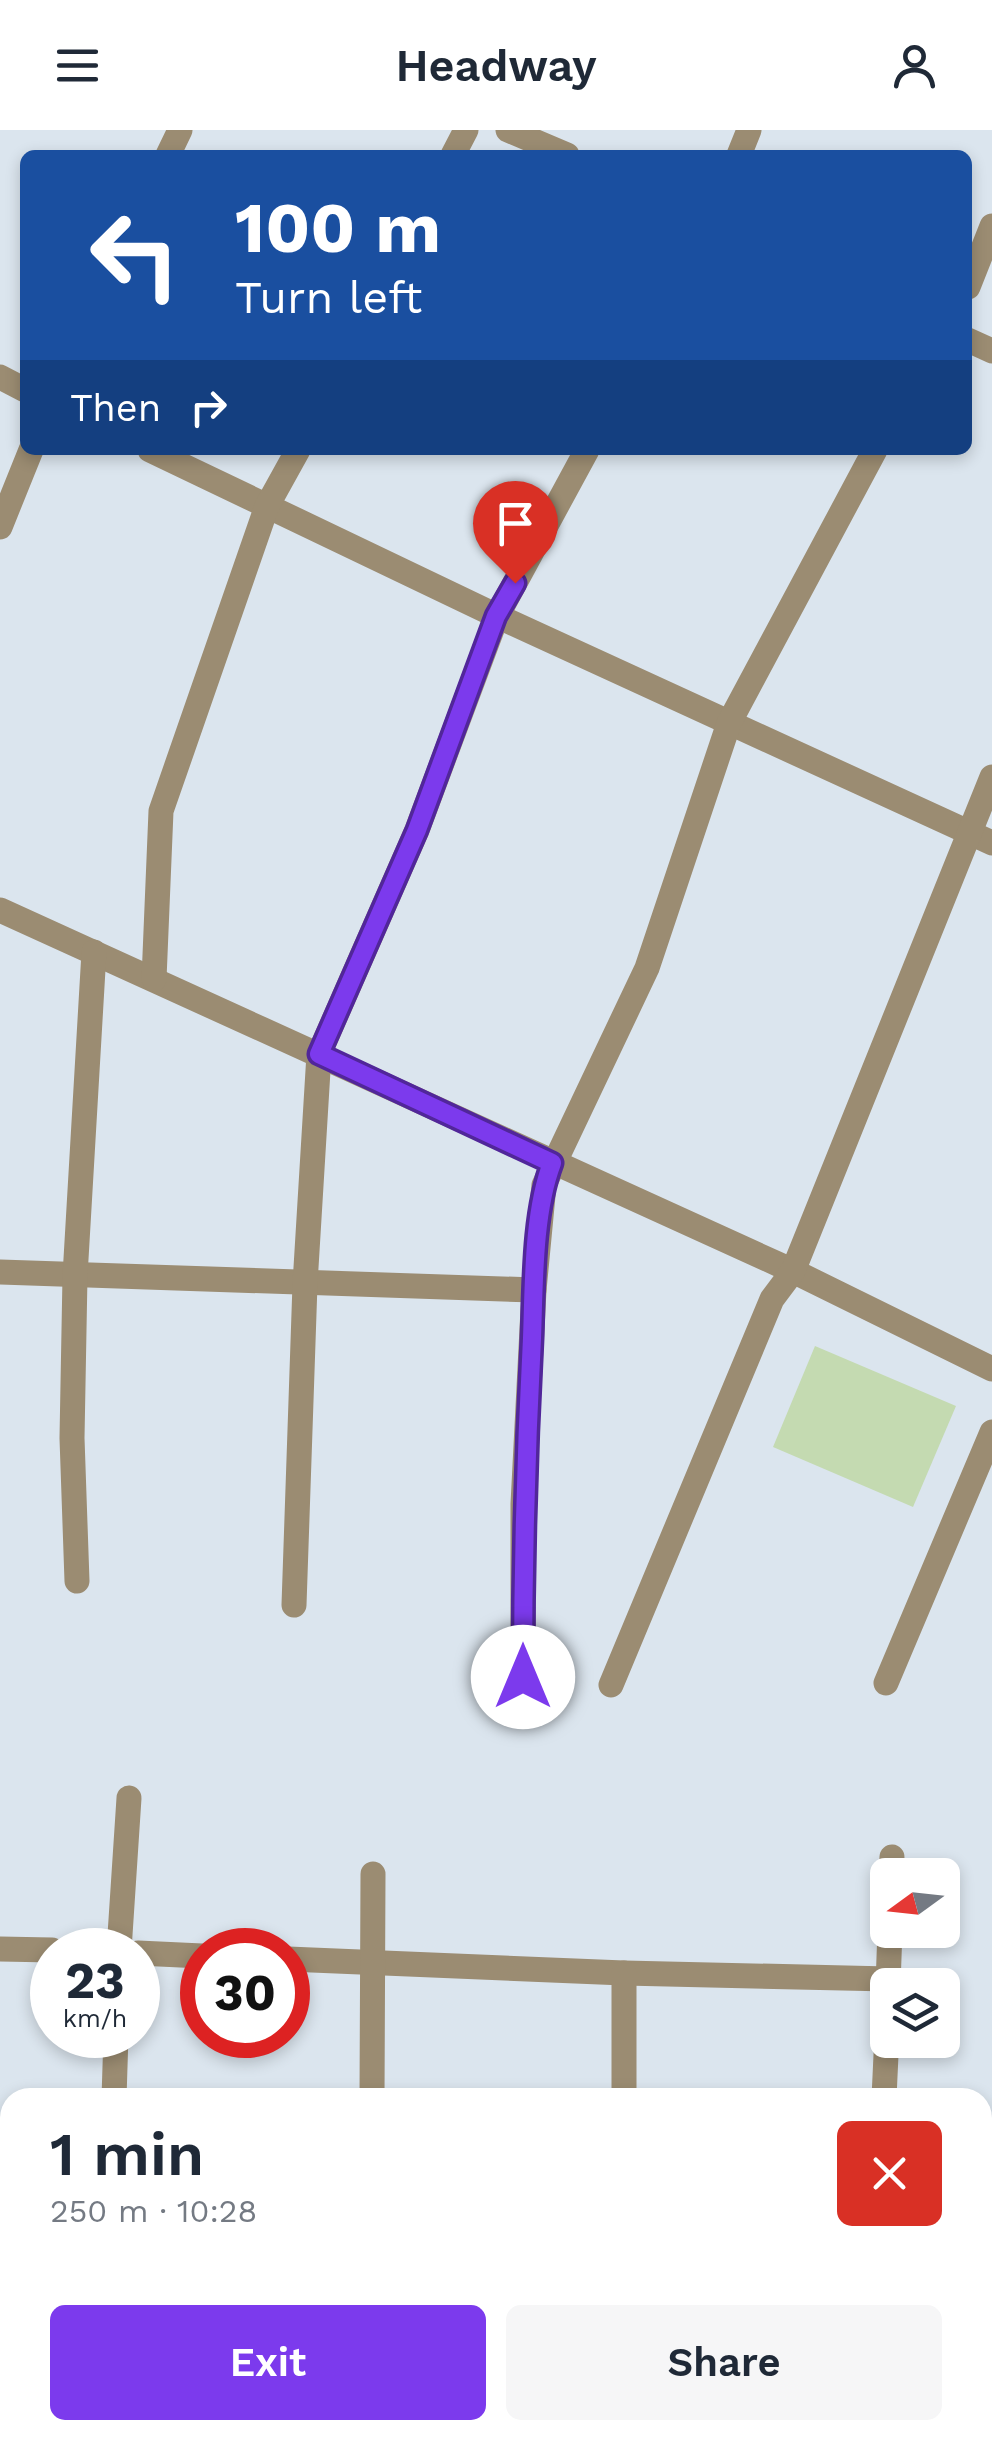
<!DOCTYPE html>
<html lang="en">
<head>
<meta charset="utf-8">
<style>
	:root { --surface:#fff; --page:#f6f6f7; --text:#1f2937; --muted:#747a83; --accent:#7c3aed }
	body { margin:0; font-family:"Work Sans",sans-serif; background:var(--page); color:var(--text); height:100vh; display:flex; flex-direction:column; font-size:38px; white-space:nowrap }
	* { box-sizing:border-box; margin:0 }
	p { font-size:32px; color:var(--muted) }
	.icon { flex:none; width:55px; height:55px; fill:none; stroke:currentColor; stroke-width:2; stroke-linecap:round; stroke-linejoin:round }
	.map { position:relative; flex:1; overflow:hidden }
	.sheet { position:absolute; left:0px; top:1958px; width:992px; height:352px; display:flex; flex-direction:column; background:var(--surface); border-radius:30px 30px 0 0; box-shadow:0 5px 15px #0003 }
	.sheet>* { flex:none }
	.hud { position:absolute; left:20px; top:20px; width:952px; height:305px; border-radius:15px; box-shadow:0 5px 15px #0003; background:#1a4fa0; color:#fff; overflow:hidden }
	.needle { width:65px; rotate:255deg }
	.tools { position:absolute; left:870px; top:1728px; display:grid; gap:20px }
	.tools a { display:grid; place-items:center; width:90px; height:90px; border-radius:15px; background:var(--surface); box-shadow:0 5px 15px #0003; font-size:50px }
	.speed { position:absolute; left:30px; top:1798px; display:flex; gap:20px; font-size:50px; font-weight:700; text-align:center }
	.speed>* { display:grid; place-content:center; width:130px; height:130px; border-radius:50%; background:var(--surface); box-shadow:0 5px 15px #0003; line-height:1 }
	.speed small { font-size:25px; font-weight:400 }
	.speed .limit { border:15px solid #d22; background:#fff; color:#111 }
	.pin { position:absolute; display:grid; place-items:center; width:85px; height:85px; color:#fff; margin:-102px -42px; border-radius:50% 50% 50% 0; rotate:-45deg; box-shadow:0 0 10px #0007 }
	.pin .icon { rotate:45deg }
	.me { position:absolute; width:110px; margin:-55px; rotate:0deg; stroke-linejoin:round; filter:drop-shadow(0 0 8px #0008) }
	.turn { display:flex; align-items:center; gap:35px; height:210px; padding:0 50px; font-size:45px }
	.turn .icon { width:130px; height:130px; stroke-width:2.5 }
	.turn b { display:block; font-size:70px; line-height:85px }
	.then { display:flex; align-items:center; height:95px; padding:0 50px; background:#0003; gap:20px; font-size:38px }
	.round { display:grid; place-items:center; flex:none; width:105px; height:105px; border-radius:15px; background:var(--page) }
	.head { display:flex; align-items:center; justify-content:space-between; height:170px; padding:0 50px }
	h1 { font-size:60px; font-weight:600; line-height:75px }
	.button { display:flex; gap:20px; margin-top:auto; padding:20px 50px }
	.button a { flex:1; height:115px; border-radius:15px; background:var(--accent); color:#fff; font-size:40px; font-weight:600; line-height:115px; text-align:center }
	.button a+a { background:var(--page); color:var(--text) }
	header { display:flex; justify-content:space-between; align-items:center; height:130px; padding:0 50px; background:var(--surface); font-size:45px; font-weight:600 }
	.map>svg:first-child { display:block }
</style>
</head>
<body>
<header><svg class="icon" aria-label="menu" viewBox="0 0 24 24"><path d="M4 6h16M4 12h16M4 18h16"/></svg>Headway<svg class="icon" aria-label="person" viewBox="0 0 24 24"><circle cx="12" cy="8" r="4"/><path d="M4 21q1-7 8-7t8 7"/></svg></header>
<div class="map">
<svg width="992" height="2308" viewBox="0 0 992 2308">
	<rect width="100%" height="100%" fill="#dbe5ee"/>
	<path fill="#c4dab1" d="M815,1216L956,1276L913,1377L773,1317Z"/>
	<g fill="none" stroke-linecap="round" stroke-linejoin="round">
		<g stroke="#9b8c72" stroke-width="25">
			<path d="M508,0L567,25"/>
			<path d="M168,25L180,0"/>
			<path d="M453,25L466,0"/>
			<path d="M739,25L749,0"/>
			<path d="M968,157L992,96"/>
			<path d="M968,210L992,221"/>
			<path d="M0,247L25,260"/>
			<path d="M150,320L497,486L992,713"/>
			<path d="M0,397L31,320"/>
			<path d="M0,780L793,1141L992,1239"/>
			<path d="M154,849L161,681L267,376L298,320"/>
			<path d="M0,1142L534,1160"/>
			<path d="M77,1451L72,1308L75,1146L94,822"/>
			<path d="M294,1475L305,1154L319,924L417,700L497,486L587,320"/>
			<path d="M523,1547V1374L534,1160L544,1055L647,838L729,593L875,320"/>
			<path d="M886,1553L992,1302"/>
			<path d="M611,1555L772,1169L793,1141L992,647"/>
			<path d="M891,1745L892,1727"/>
			<path d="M0,1819L52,1820"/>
			<path d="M119,1820L129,1668"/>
			<path d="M138,1823L202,1826"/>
			<path d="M288,1829L624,1843L889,1849"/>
			<path d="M888,1855L890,1800"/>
			<path d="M114,1968L116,1905"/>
			<path d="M372,1968L373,1744"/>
			<path d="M624,1968V1843"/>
			<path d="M884,1968L888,1882"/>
			<path d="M0,2228H10"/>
			<path d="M982,2259H992"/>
			<path d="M103,2308V2300"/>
			<path d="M362,2308L363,2300"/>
			<path d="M614,2308V2300"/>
			<path d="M872,2308L873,2300"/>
		</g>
	</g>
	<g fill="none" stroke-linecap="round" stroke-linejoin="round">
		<defs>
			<path id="route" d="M515,453L496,486L417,700L319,924L552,1033C533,1083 534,1154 532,1208C526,1321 523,1434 523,1547"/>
		</defs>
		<use href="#route" stroke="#51269a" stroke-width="25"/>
		<use href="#route" stroke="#7c3aed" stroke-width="18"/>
	</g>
</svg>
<div class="tools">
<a><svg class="needle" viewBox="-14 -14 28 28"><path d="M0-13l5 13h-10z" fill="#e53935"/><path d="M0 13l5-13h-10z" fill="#747a83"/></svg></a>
<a><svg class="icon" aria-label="layers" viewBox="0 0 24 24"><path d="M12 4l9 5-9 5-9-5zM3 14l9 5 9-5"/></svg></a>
</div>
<div class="speed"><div>23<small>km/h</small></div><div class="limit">30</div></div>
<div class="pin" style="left:515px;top:453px;background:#d93025"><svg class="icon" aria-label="arrive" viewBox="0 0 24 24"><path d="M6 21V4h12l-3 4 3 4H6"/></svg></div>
<svg class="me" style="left:523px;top:1547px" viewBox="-20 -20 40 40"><circle r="19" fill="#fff"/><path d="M0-13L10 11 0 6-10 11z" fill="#7c3aed"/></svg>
<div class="hud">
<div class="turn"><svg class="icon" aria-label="left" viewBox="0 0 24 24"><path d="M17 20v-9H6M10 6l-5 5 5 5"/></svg><div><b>100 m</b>Turn left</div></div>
<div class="then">Then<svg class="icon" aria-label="right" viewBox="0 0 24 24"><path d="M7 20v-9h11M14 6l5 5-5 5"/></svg></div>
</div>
<section class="sheet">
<div class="head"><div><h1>1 min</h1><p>250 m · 10:28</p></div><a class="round" style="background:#d93025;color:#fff"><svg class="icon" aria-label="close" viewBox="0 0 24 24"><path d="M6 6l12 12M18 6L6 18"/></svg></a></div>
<div class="button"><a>Exit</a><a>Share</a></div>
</section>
</div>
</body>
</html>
